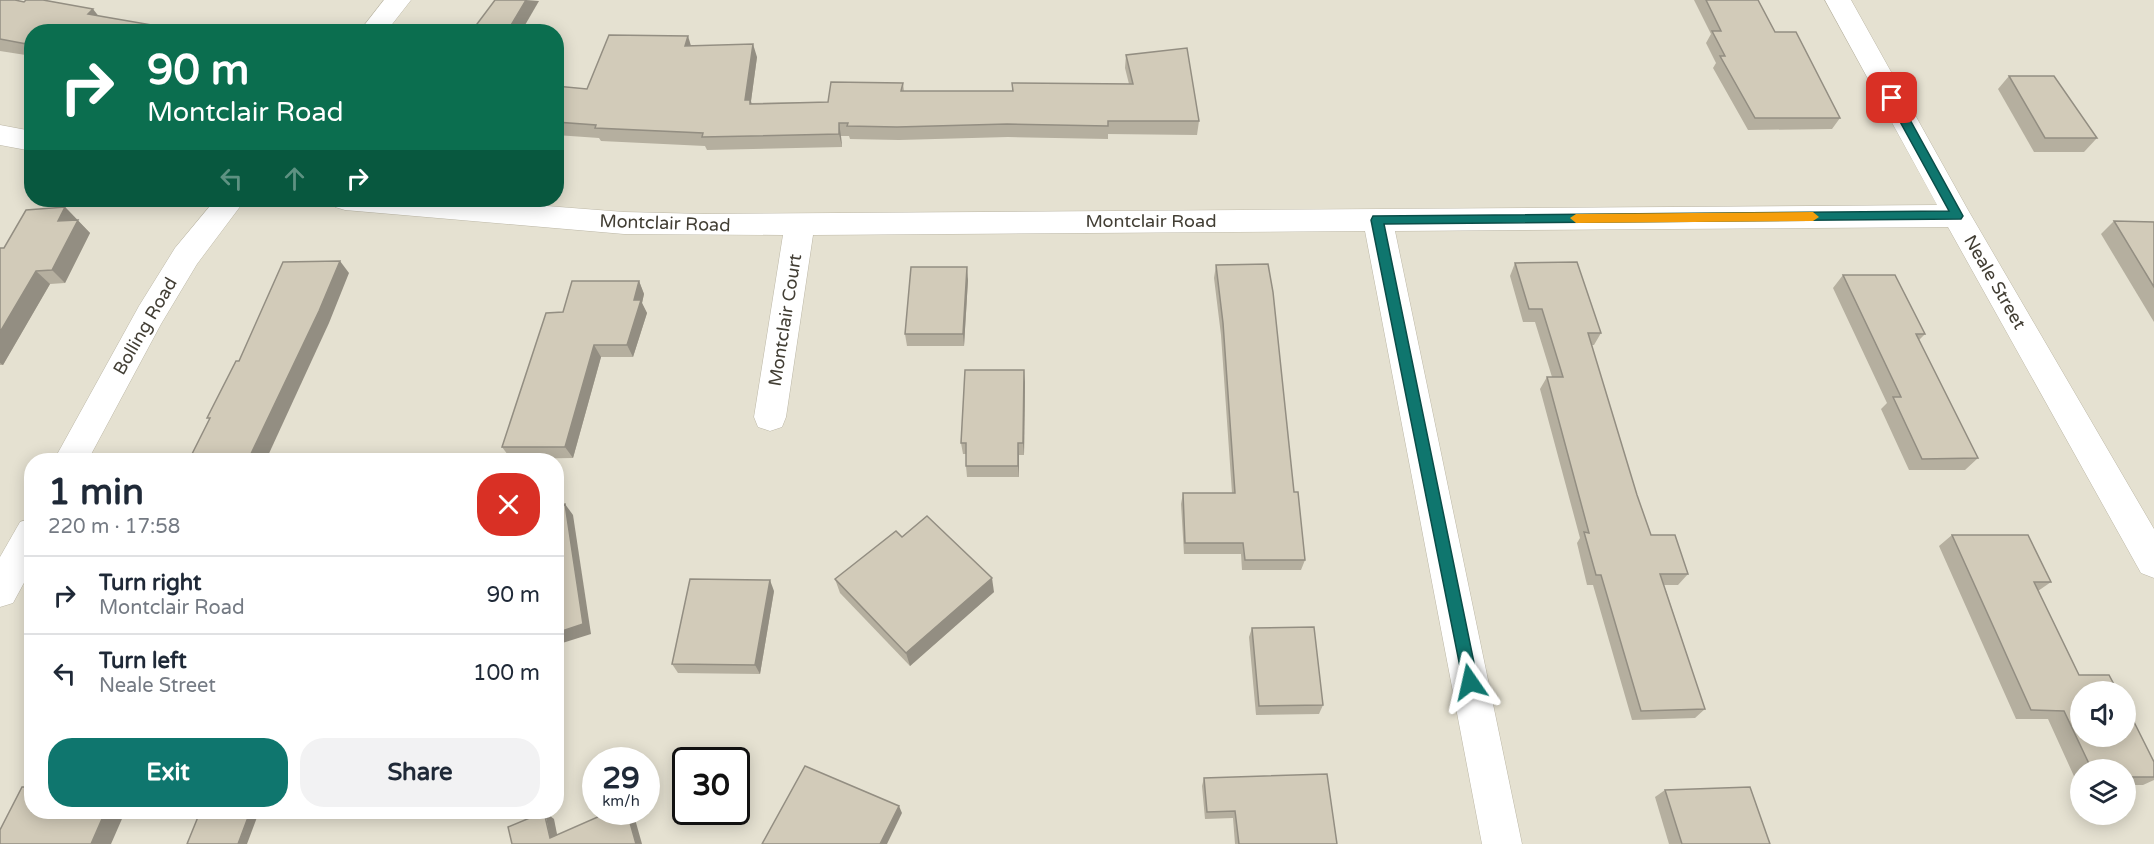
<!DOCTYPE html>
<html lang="en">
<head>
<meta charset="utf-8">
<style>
	:root { --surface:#fff; --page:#f2f2f3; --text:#1f2937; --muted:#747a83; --line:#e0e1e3; --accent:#0f766e }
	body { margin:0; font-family:"Varela Round",sans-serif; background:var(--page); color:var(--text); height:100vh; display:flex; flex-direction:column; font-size:22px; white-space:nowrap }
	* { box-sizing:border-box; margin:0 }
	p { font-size:20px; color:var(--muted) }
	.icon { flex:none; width:33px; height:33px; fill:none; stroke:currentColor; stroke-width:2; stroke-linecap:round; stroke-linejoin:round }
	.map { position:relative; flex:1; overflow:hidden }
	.side { position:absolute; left:24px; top:453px; width:540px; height:366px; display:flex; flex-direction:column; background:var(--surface); border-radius:24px; box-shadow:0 3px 15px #0003 }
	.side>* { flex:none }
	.guide { position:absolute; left:24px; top:24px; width:540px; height:183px; border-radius:24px; box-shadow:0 3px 15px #0003; background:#0b6e4f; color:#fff; overflow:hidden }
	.fabs { position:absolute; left:2070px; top:681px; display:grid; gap:12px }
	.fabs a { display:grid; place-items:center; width:66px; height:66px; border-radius:50%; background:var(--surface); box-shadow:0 3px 15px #0003; font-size:30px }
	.speed { position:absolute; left:582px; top:747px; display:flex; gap:12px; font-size:30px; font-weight:700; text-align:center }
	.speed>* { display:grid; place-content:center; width:78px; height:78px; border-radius:50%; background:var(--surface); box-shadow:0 3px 15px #0003; line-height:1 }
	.speed small { font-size:15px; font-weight:400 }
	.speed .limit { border:3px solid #111; border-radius:9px; background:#fff; color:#111 }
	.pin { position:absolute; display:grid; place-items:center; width:51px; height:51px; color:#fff; margin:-26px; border-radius:12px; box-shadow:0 3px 9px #0006 }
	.me { position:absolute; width:66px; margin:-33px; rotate:349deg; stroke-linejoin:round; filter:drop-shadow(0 0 4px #0008) }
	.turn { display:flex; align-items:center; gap:21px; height:126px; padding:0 24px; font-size:27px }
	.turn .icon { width:78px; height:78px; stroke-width:2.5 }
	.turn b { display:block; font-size:42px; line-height:51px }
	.lanes { display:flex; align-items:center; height:57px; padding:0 24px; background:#0003; justify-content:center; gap:30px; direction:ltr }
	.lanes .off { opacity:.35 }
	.round { display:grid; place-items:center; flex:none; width:63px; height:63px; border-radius:24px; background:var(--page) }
	.summary { display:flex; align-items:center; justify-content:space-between; height:102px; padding:0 24px }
	h1 { font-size:36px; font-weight:700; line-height:45px }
	.primary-button { display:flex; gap:12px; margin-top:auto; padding:12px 24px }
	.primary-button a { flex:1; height:69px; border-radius:24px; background:var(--accent); color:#fff; font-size:24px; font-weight:700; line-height:69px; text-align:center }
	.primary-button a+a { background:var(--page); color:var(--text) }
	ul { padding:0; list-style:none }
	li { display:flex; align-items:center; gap:18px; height:78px; padding:0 24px; border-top:2px solid var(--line) }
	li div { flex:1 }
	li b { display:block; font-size:22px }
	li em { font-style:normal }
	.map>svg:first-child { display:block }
</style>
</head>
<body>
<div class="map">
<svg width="2154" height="844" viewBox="0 0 2154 844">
	<rect width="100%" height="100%" fill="#f1eee3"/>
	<path fill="#e5e1d1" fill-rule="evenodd" d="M0,0H2154V844H0ZM32,32H556V200H32ZM32,460H556V812H32ZM2080,692H2126V736H2080ZM596,760H646V812H596ZM686,760H736V812H686ZM2080,770H2126V814H2080Z"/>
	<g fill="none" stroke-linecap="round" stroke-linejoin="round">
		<defs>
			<g id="street">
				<path d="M384,0H411L386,32H359Z"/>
				<path d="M1825,0H1851L1968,210L2154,529V578L2141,573L1948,227L1395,231L1522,844H1482L1365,231L813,235L786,417L782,427L770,431L758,427L754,417L783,235L624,234L345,210L335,207L331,200H468L624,212L704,214L1937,205Z"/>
				<path d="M0,125L32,131V151L0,145Z"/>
				<path d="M215,200H245L197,264L161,324L88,460H54L139,306L175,248Z"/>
				<path d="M32,518V568L13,603L0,607V557L20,522Z"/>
			</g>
		</defs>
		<use href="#street" stroke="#bcb7a6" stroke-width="1"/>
		<use href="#street" fill="#fff" fill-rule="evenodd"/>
	</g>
	<g fill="#b5af9f">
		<path d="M0,0L32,32V56L0,51Z"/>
		<path d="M1694,0H1758L1775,32L1840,118L1832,129L1748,130L1713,68L1716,63L1706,43L1711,34Z"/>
		<path d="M691,46L757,57L751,101V103L828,102L903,83L904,91H1012V83L1129,84L1125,68L1126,55L1199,121L1197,135L1108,134V139L1008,137L899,140L850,139L849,136H841L842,147L707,150L705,146L601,141L599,138L556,135V86L587,89Z"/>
		<path d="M2009,76L2097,138L2084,152H2034L1998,89Z"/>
		<path d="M65,207L90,233L65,283L50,284L3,365H0V248H4Z"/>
		<path d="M2114,221L2154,222V322L2101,234Z"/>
		<path d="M1515,263L1601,333L1594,345H1591L1637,495L1651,535L1688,574L1678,585H1664L1705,709L1695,718L1632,720L1593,585H1587L1577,543L1580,538L1540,389L1547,377H1552L1535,322H1523L1510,276Z"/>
		<path d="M1216,265L1294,492L1305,560L1301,570H1242L1241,554H1184L1181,504L1183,493H1232L1221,335L1214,278Z"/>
		<path d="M1843,275L1925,334L1919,340L1978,458L1965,470H1909L1881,409L1887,403L1833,288Z"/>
		<path d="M968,280L964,346H907L905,334Z"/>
		<path d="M639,281L644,294L642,303L647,313L633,357H601L573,458L511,459L502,447L563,312Z"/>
		<path d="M1025,382L1024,455H1019V477H967L966,466V454H963L961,443Z"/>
		<path d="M1952,535L2051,582L2038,591L2079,675L2154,762V780L2143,785H2126V770H2080V785H2078L2048,719H2016L1939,546Z"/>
		<path d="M835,579L994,592L910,666L840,593Z"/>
		<path d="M774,591L760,674L678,673L672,664Z"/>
		<path d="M1252,628L1323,705L1319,714L1256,715L1249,637Z"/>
		<path d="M1204,778L1337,844H1235L1233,818L1205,819L1202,786Z"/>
		<path d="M1665,790L1770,844H1669L1655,797Z"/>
	</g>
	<g fill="#938e82">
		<path d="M526,0L539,1L521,32H507Z"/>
		<path d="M93,9L104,23L88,14Z"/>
		<path d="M688,36L692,49L685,46Z"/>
		<path d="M753,44L757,57L751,101L754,113L745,100Z"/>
		<path d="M839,123L841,136L842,147L839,134Z"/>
		<path d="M65,207L90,233L65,283L52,270L58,221Z"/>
		<path d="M340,261L349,273L329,323L266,460H248Z"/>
		<path d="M967,267L968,280L964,346L963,334Z"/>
		<path d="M36,271L50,284L3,365L0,363V332Z"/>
		<path d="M639,281L644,294L642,303L647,313L633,357L627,345L634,300Z"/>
		<path d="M594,345L601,357L573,458L565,447Z"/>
		<path d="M1024,370L1025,382L1024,455L1023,443Z"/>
		<path d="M1018,443L1019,455V477L1018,466Z"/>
		<path d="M565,504L573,515L591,634L556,645Z"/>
		<path d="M992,578L994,592L910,666L906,653Z"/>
		<path d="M770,580L774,591L760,674L755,665Z"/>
		<path d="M899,806L902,813L887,844H880Z"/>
		<path d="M105,812H125L111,844H91Z"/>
		<path d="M250,812H259L247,844H238Z"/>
		<path d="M545,812L554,819L559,844L550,838Z"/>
		<path d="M627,812H633L642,844H636Z"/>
	</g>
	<g fill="#d2cbb9" stroke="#938e82" stroke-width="1.5">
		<path d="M0,0H15L24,2L26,0H43L93,9L88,14L192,32H32V45L0,39Z"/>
		<path d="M495,0H526L507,32H471Z"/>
		<path d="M1706,0H1758L1775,32H1796L1840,118H1755L1720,56H1725L1712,31H1721Z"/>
		<path d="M216,26L247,32H211Z"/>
		<path d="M609,35L688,36L685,46L753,44L745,100H750V104L828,102L831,82L903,83L901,91H1013L1012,83L1133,84L1126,55L1187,48L1199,121H1108V126L1007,124L897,127L847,126L848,123H839V134L702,137L703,133L595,128L596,125L556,122V86L587,89Z"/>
		<path d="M2009,76H2054L2097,138H2045Z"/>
		<path d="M65,207L58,221L78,220L52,270L36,271L0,332V248H4L26,210Z"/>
		<path d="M2114,221L2154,222V287Z"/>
		<path d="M340,261L319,311L248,460H189L210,418H207L236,361H239L283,262Z"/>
		<path d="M1577,262L1601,333H1588L1637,495L1651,535H1675L1688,574H1660L1705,709L1641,711L1601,575H1596L1584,532L1589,533L1547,377H1563L1542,309H1529L1515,263Z"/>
		<path d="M1268,264L1273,292L1294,492H1298L1305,560H1245L1243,543H1185L1183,493H1235L1223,323L1216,265Z"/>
		<path d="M911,267H967L963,334H905Z"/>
		<path d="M1843,275H1895L1925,334H1916L1978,458L1922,459L1893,397H1901Z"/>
		<path d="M572,281H639L634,300H641L627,345H594L565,447H502L546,313L563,312Z"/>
		<path d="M965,370H1024L1023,443H1018V466H966V443H961Z"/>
		<path d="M565,504L583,624L556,633V507Z"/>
		<path d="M927,516L992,578L906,653L835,579L896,531L902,537Z"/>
		<path d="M1952,535H2028L2051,582H2034L2079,675H2109L2118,692H2080V736H2126V706L2154,762V777H2126V770H2092L2064,711L2031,710Z"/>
		<path d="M690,579L770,580L755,665L672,664Z"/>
		<path d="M1314,627L1323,705L1259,706L1252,628Z"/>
		<path d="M805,766L899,806L880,844H762Z"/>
		<path d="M1327,774L1337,844H1239L1235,811L1207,812L1204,778Z"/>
		<path d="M32,784V812H105L91,844H0V830L22,787H30Z"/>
		<path d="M1750,787L1770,844H1682L1665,790Z"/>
		<path d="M200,812H250L238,844H187Z"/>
		<path d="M544,812L550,838L609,812H627L636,844H512L508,827Z"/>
	</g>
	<path fill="#0f766e" stroke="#0a4d48" stroke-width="1.5" d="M1892,94L1898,98L1963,216L1961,219L1384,224L1478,682L1475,687L1470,689L1464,687L1371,220L1373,216L1949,211L1887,98Z"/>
	<path fill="#f59e0b" d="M1813,212L1819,217L1813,221L1576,223L1570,218L1576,214Z"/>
	<g text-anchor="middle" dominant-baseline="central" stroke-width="4.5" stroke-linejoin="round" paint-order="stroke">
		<g font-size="18" fill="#423e34" stroke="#fff">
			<text x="1151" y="221">Montclair Road</text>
			<text transform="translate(665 223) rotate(2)">Montclair Road</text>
			<text transform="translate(1995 282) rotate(60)">Neale Street</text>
			<text transform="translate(785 320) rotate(-81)">Montclair Court</text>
			<text transform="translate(145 326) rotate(-60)">Bolling Road</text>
		</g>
	</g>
</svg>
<div class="fabs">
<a><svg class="icon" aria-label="sound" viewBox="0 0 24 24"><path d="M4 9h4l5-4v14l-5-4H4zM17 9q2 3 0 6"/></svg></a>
<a><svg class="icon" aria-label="layers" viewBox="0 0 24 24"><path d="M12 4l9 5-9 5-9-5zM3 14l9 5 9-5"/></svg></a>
</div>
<div class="speed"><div>29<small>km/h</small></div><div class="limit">30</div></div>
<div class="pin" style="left:1892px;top:98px;background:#d93025"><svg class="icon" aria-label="arrive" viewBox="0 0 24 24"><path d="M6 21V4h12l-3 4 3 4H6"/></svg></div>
<svg class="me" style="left:1470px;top:682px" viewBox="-20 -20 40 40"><path d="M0-17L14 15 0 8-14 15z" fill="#0f766e" stroke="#fff" stroke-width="4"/></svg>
<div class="guide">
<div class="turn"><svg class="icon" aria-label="right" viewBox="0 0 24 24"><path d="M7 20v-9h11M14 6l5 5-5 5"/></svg><div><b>90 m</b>Montclair Road</div></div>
<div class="lanes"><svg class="icon off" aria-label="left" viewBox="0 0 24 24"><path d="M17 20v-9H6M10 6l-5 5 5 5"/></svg><svg class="icon off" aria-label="ahead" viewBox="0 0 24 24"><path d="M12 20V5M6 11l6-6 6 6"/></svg><svg class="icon" aria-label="right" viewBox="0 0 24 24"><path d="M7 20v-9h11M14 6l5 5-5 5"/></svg></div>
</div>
<section class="side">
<div class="summary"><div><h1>1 min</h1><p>220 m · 17:58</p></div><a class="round" style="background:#d93025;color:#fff"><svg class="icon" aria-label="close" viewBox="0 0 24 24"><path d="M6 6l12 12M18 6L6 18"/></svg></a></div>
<ul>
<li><svg class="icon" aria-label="right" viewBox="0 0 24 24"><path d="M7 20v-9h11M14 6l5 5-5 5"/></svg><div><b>Turn right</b><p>Montclair Road</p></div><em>90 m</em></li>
<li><svg class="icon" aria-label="left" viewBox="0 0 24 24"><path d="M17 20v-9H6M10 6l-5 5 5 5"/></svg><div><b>Turn left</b><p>Neale Street</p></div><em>100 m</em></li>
</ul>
<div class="primary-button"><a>Exit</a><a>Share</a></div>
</section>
</div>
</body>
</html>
